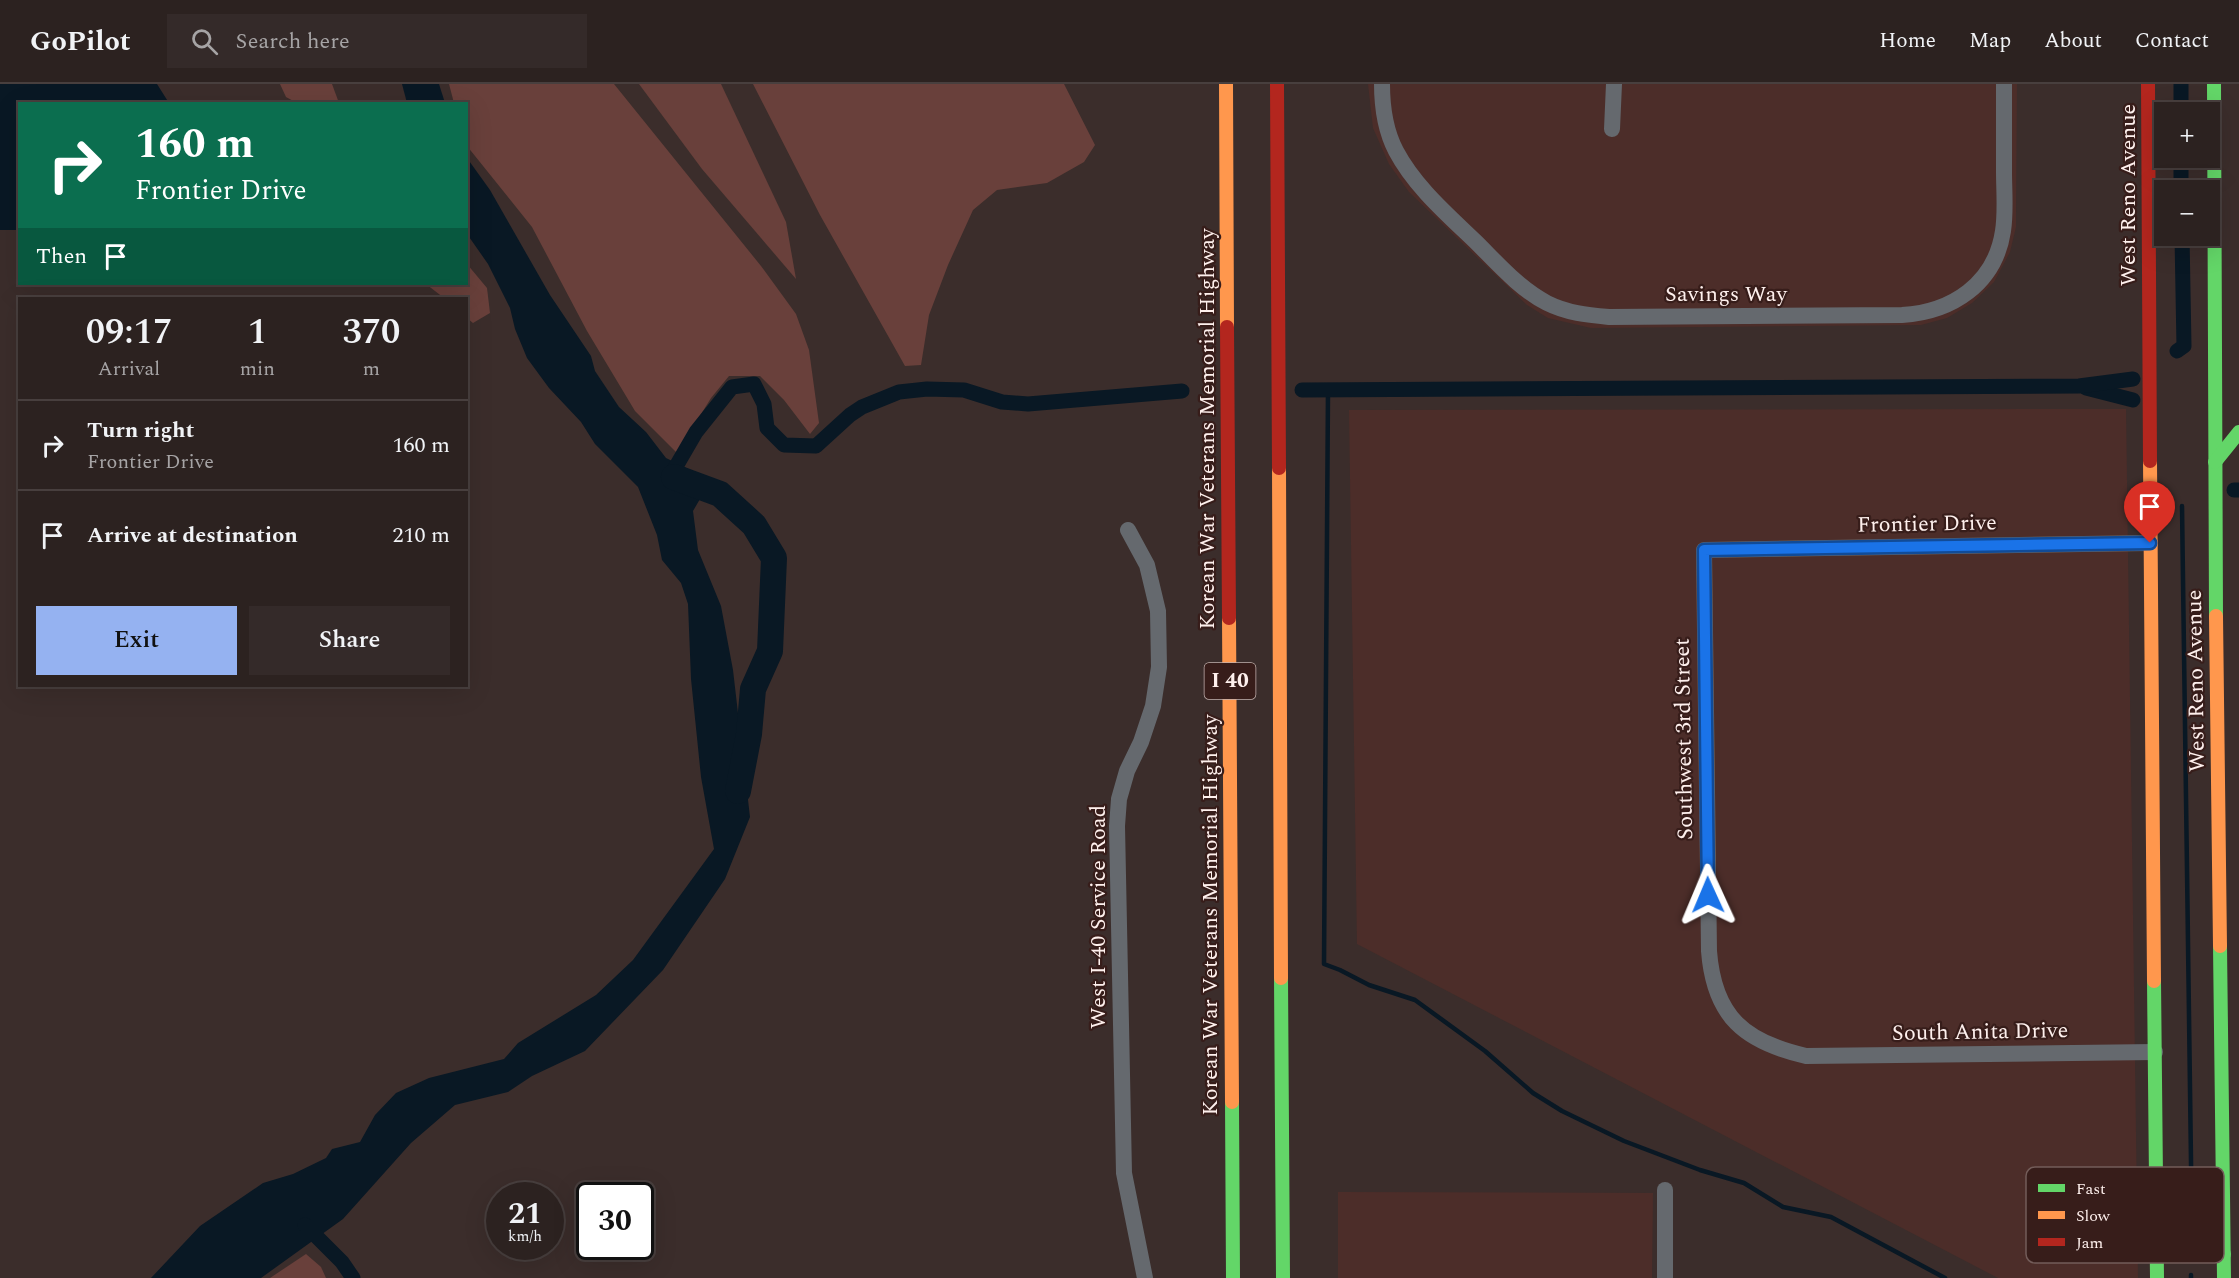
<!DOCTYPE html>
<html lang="en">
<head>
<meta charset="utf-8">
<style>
	:root { --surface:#2c2220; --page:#342a29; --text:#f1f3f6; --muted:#a6a4a5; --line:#483f3e; --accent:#95b2f1 }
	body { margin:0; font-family:Spectral,serif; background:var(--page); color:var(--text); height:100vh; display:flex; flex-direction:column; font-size:22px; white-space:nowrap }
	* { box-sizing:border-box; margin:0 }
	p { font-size:20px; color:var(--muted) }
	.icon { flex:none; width:33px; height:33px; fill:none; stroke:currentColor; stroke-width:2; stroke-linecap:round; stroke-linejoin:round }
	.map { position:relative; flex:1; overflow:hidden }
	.sheet { position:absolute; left:18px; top:213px; width:450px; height:390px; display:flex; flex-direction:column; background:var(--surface); border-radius:0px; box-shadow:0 6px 24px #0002,0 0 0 2px var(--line) }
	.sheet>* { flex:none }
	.hud { position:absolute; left:18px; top:18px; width:450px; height:183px; border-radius:0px; box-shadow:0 6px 24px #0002,0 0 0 2px var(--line); background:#0b6e4f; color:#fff; overflow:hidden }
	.buttons { position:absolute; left:2154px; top:18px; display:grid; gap:12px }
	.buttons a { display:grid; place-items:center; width:66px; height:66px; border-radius:0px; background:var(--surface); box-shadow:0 6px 24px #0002,0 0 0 2px var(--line); font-size:30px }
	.speed { position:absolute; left:486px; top:1098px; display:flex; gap:12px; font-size:30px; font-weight:700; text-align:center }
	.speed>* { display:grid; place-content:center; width:78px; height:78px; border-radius:50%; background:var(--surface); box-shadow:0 6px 24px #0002,0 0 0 2px var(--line); line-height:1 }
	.speed small { font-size:15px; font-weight:400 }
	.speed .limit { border:3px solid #111; border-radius:9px; background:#fff; color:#111 }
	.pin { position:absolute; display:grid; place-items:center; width:51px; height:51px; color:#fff; margin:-62px -26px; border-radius:50% 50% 50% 0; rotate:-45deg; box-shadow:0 0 6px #0007 }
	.pin .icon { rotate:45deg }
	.me { position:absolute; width:66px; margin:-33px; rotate:359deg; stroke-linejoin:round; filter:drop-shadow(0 0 4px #0008) }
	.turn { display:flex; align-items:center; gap:21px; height:126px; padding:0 18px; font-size:27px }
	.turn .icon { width:78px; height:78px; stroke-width:2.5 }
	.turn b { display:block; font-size:42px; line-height:51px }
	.then { display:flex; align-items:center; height:57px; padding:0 18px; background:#0003; gap:12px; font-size:22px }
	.eta { display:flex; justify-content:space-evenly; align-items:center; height:102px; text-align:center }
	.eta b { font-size:36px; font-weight:600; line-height:42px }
	.primary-button { display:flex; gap:12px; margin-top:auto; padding:12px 18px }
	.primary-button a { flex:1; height:69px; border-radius:0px; background:var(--accent); color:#111; font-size:24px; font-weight:600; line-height:69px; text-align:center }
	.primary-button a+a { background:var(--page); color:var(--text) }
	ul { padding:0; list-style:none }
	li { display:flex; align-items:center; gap:18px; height:90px; padding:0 18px; border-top:2px solid var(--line) }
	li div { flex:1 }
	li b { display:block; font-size:22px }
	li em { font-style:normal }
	header { display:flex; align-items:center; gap:36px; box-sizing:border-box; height:84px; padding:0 30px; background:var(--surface); border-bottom:2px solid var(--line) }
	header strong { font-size:28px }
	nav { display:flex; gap:33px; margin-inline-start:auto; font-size:21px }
	.search { width:420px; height:54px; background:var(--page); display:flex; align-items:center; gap:15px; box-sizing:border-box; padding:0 21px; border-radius:0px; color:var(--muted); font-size:22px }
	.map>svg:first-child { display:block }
</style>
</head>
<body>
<header>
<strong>GoPilot</strong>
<div class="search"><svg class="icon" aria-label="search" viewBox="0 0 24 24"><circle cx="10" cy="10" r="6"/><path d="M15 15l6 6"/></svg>Search here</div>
<nav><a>Home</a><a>Map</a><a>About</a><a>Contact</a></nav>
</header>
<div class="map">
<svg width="2239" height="1194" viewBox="0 0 2239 1194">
	<rect width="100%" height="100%" fill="#3b2d2b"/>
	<g fill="#4c2d29">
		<path d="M1368,0H2017L2016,128V143L2010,168L1994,198L1972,219L1947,234L1921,241L1591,244L1548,234L1527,221L1409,108L1389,80L1373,44Z"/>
		<path d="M2126,325L2138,1194H1998L1357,860L1349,326Z"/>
		<path d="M1338,1108L1653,1109L1652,1194H1338Z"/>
	</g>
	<g fill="#69403b">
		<path d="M280,0H332L339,19H297L286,13Z"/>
		<path d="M449,0H614L761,182L796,230L809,266L819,339L810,350L784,316L760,292H729L711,314L677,369L635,327L587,247L532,143L467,62L466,20L454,19Z"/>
		<path d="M639,0H721L786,138L796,195L702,85Z"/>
		<path d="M753,0H1064L1095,61L1084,78L1047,99L997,106L973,126L948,181L929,231L921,281L905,282L820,131Z"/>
		<path d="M467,180L487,204L490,229L473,239L467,234L466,214H444L426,200H466Z"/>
		<path d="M306,1170L321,1183L326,1194H270Z"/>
	</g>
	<g fill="#091824">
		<path d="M0,0H157L169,19L20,20L19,146H0Z"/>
		<path d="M402,0H439L445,19H407Z"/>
		<path d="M467,74L490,106L550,211L591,272L595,287L619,323L646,348L666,374L711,396L693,427L698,466L721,522L733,586L750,733L725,795L663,886L585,967L532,992L508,1008L455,1021L411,1059L343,1135L261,1194H151L200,1142L263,1099L293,1090L326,1074L332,1065L360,1058L375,1031L396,1009L429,994L504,975L518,959L596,911L633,876L714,765L701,693L691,595L688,520L681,499L662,476L657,451L638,403L595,360L581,338L549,304L527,274L515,245L510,224L488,180L467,150Z"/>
	</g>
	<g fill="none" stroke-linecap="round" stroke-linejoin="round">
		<g stroke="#091824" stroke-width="4.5">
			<path d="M1328,306L1324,880L1340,886L1369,901L1415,916L1485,967L1533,1009L1562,1027L1624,1057L1700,1086L1744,1099L1783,1123L1831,1133L1945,1194"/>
			<path d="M2182,422L2192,1150"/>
			<path d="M2191,1191V1194"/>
		</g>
		<g stroke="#091824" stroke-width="15">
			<path d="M2181,28V0"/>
			<path d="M2181,106V74"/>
			<path d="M2177,267L2184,262L2182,152"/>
			<path d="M2086,304L2133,316"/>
			<path d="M1302,306L2079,302L2133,295"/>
			<path d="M671,391L696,348L732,303L754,300L764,320L767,344L784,361L816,362L850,331L862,323L899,308L927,305L964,306L1002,318L1028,320L1182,307"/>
			<path d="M2234,406H2239"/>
			<path d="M305,1141L342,1178L353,1194"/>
		</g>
		<path stroke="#091824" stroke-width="26" d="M674,393L720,410L754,441L774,474L770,567L753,605L749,650L738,707"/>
		<g stroke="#65696e" stroke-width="16">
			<path d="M1382,0C1382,23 1385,46 1396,67C1415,103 1448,131 1477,159C1499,181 1520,205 1547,219C1567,229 1587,231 1609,233L1902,231C1952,228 1995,200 2003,147C2006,128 2004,107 2004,88C2004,58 2004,29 2004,0"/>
			<path d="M1612,45L1614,0"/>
			<path d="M1128,446L1147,481L1158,527L1159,583L1153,622L1141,658L1127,687L1119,715L1117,742L1124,1089L1145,1194"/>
			<path d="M2150,459L1704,466L1709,867C1714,933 1745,958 1806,972L2155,968"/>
			<path d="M1665,1106V1194"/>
		</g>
		<g stroke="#63d668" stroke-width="14">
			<path d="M2214,0L2216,532"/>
			<path d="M2215,378L2239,348"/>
			<path d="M2220,862L2224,1194"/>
			<path d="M1281,894L1283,1194"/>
			<path d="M2154,897L2157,1194"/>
			<path d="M1232,1018L1233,1194"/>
			<path d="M2157,1171L2224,1170"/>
		</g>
		<g stroke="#ff974d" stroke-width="14">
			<path d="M1226,0L1227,243"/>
			<path d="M2150,377L2154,897"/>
			<path d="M1279,384L1281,894"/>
			<path d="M2216,532L2220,862"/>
			<path d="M1229,534L1232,1018"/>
		</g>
		<g stroke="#b3261e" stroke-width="14">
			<path d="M1277,0L1279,384"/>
			<path d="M2148,0L2150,377"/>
			<path d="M1227,243L1229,534"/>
		</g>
	</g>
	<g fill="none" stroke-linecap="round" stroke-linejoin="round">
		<defs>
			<path id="route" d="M1708,811L1704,466L2150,459"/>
		</defs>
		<use href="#route" stroke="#114b97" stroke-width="15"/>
		<use href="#route" stroke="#1a73e8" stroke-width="10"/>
	</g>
	<g text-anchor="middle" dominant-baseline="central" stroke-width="4.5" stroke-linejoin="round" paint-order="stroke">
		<rect fill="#371d1a" stroke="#c2b1ae" stroke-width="1.5" x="1204.5" y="579" width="51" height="36" rx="4.5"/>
		<g font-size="21" font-weight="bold" fill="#fef0ed">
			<text x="1230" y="597">I 40</text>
		</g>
		<g font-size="22" fill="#fef0ed" stroke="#371d1a">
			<text transform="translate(2128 111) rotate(-90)">West Reno Avenue</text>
			<text x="1726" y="210">Savings Way</text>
			<text transform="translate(1207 345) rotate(-90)">Korean War Veterans Memorial Highway</text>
			<text transform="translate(1927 440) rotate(-1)">Frontier Drive</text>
			<text transform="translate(2196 597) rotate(-91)">West Reno Avenue</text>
			<text transform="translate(1684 655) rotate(-91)">Southwest 3rd Street</text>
			<text transform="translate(1210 831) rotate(-90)">Korean War Veterans Memorial Highway</text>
			<text transform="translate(1098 833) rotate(-90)">West I-40 Service Road</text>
			<text transform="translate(1980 948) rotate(-1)">South Anita Drive</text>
		</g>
	</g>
	<rect x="2026" y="1083" width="198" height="96" rx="9" fill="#371d1a" stroke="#735c59" stroke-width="1.5"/>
	<rect x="2038" y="1100" width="27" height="8" fill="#63d668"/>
	<rect x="2038" y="1127" width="27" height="8" fill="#ff974d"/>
	<rect x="2038" y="1154" width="27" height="8" fill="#b3261e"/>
	<g font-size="16" fill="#fef0ed">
		<text x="2076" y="1110">Fast</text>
		<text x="2076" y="1137">Slow</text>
		<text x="2076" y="1164">Jam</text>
	</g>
</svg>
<div class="buttons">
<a>+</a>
<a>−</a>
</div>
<div class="speed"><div>21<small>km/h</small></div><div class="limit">30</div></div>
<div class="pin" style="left:2150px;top:459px;background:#d93025"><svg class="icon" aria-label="arrive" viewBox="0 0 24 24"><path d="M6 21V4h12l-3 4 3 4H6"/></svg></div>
<svg class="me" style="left:1708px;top:811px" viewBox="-20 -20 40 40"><path d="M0-17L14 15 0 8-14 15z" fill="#1a73e8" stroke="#fff" stroke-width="4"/></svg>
<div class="hud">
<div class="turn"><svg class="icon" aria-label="right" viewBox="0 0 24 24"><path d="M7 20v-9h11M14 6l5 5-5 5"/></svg><div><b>160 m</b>Frontier Drive</div></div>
<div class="then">Then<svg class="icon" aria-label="arrive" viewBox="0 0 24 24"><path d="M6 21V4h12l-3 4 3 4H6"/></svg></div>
</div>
<section class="sheet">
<div class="eta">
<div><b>09:17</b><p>Arrival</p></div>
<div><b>1</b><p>min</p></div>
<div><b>370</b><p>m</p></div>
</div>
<ul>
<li><svg class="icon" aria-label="right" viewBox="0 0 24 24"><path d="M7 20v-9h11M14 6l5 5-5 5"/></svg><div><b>Turn right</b><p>Frontier Drive</p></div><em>160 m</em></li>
<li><svg class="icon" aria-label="arrive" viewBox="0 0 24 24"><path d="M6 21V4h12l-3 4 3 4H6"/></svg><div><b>Arrive at destination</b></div><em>210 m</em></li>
</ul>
<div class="primary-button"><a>Exit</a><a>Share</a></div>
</section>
</div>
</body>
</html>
